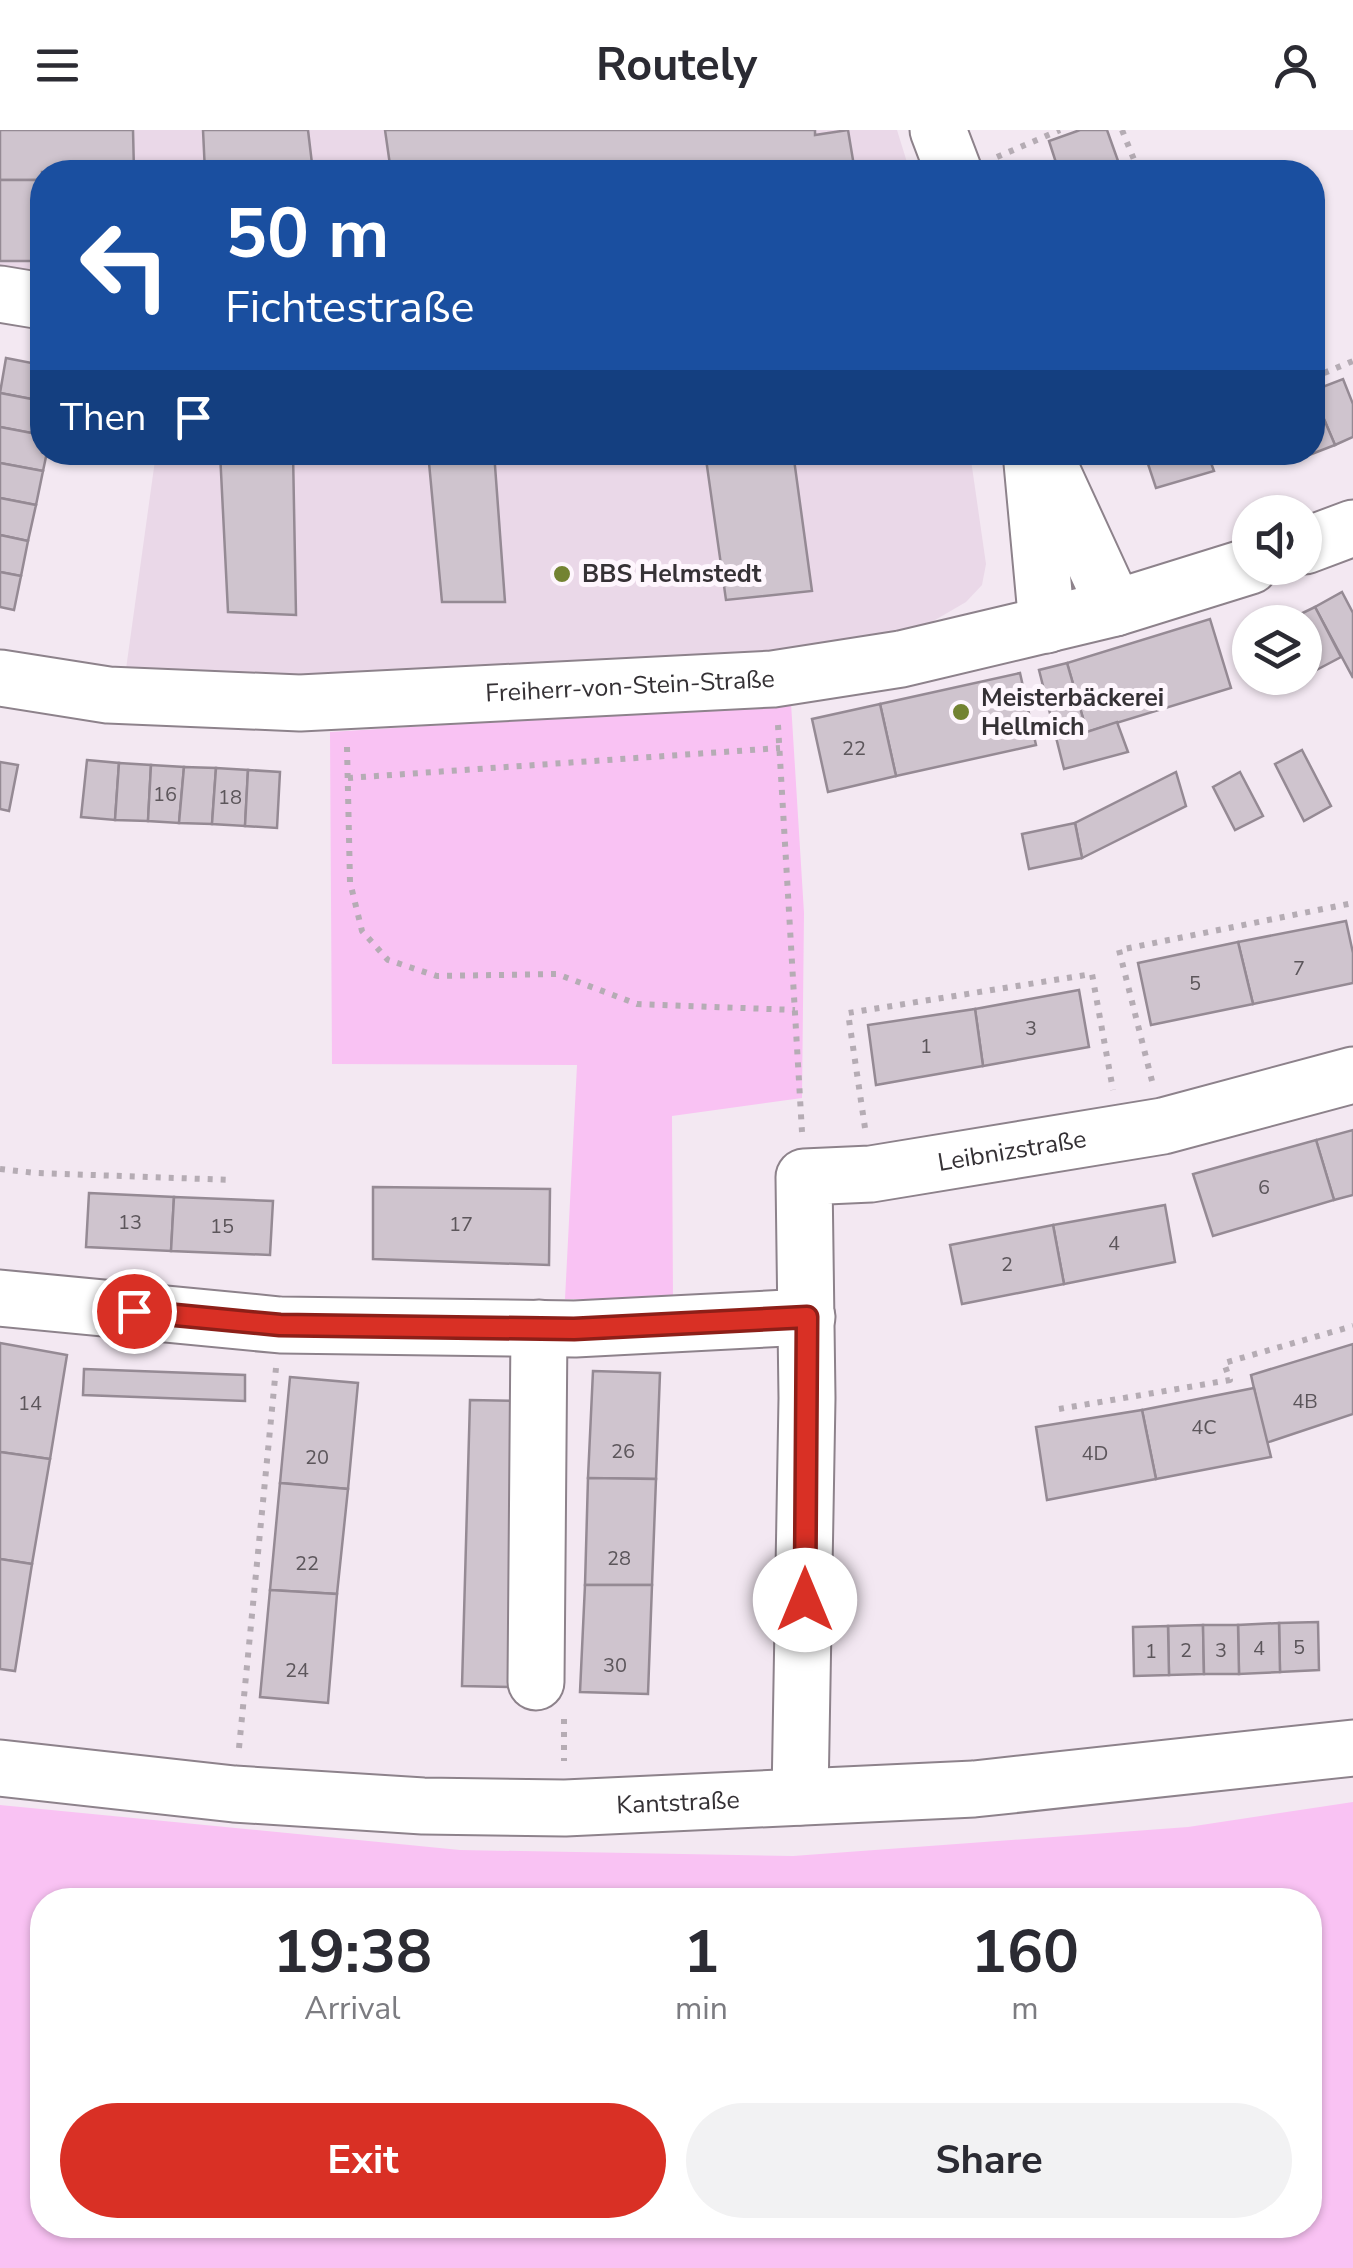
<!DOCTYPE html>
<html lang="en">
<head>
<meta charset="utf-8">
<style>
	:root { --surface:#fff; --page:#f2f2f3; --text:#2b2b33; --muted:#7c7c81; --accent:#d93025 }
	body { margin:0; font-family:"Nunito Sans",sans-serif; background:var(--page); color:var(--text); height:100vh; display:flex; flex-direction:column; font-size:38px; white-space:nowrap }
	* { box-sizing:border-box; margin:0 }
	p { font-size:32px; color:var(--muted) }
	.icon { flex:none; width:55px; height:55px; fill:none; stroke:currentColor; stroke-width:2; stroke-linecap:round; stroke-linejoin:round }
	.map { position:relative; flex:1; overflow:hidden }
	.side { position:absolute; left:30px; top:1758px; width:1292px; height:350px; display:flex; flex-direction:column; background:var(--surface); border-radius:40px; box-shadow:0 2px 8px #0004 }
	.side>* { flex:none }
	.guide { position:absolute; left:30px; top:30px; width:1295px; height:305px; border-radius:40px; box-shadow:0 2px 8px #0004; background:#1a4fa0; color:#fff; overflow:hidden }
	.fabs { position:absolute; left:1232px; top:365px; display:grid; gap:20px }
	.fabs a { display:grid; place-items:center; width:90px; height:90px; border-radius:50%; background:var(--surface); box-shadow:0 2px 8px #0004; font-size:50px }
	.pin { position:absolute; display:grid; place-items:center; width:85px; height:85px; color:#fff; margin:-42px; border:5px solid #fff; border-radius:50%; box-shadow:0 2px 10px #0007 }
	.me { position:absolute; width:110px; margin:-55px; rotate:0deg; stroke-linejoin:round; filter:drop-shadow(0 0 8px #0008) }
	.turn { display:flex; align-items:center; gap:35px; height:210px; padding:0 30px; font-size:45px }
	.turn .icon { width:130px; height:130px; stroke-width:2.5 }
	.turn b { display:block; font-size:70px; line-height:85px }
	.then { display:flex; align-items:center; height:95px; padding:0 30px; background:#0003; gap:20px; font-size:38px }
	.eta { display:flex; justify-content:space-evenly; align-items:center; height:170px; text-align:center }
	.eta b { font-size:60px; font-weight:700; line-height:70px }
	.action { display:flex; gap:20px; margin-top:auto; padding:20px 30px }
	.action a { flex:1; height:115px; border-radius:60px; background:var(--accent); color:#fff; font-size:40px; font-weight:700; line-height:115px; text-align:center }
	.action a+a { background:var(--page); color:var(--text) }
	header { display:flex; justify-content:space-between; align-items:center; height:130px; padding:0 30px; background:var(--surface); font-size:45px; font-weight:700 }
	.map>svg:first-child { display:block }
</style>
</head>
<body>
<header><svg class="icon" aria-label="menu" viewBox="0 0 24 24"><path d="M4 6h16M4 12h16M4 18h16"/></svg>Routely<svg class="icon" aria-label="person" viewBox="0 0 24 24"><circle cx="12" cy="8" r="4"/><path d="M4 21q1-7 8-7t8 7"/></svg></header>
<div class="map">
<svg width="1353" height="2138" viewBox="0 0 1353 2138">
	<rect width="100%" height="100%" fill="#f3e8f2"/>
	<g fill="#ead8e8">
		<path d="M0,0H897L910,42H42V148L0,145Z"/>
		<path d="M156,323H970L986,434L982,455L966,472L899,511L771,532L307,548L126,539Z"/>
	</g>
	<g fill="#f9c2f3" fill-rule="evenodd">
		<path d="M791,573L804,783L802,968L672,986L673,1171L565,1169L577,935L332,934L330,602Z"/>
		<path d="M1353,1672V2138H0V1675L460,1720L793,1726L1188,1697ZM42,1770H1310V2095H42Z"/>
	</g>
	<g fill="#cfc4ce" stroke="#958a94" stroke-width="2.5">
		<path d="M0,0H133L134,42H42V50H0Z"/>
		<path d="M203,0H308L313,42H205Z"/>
		<path d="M385,0H815V5L848,0L855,42H391Z"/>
		<path d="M1080,0H1107L1122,42H1059L1049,11Z"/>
		<rect x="0" y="50" width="42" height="81"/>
		<path d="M6,228L42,235V271L0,263Z"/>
		<path d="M1343,249L1353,274V307L1335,315L1312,261Z"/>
		<path d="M1312,261L1335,315L1304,327L1303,322H1312Z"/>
		<path d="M0,263L42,271V305L0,297Z"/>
		<path d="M0,297L42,305V322H47L43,341L0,333Z"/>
		<path d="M220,322H293L296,485L228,482Z"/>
		<path d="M428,322H494L505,472H442Z"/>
		<path d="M705,322H793L812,461L726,470Z"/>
		<path d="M1144,322H1207L1214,341L1156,358Z"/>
		<path d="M0,333L43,341L36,375L0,368Z"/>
		<path d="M0,368L36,375L28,411L0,405Z"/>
		<path d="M0,405L28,411L21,446L0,442Z"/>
		<path d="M0,442L21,446L14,480L0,477Z"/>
		<path d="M1342,462L1353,483V548L1315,477Z"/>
		<path d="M1315,477L1341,527L1305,546V492L1286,491Z"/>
		<path d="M1210,489L1231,558L1087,602L1067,533Z"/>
		<path d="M1067,533L1087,602L1117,592L1128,622L1064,639L1039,540Z"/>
		<path d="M1020,543L1036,615L896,646L880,574Z"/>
		<path d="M880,574L896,646L828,662L812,589Z"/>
		<path d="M1302,620L1331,676L1304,691L1275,634Z"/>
		<path d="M87,630L119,633L115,690L81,687Z"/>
		<path d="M0,632L18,635L9,681L0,679Z"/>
		<path d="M119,633L151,635L148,691L115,690Z"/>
		<path d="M151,635L184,637L179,693L148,691Z"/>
		<path d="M184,637L216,638L212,694L179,693Z"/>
		<path d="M216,638L248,640L245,696L212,694Z"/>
		<path d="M248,640L280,642L277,698L245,696Z"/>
		<path d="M1176,642L1186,676L1082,728L1075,693Z"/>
		<path d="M1240,642L1263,686L1235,700L1213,657Z"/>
		<path d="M1075,693L1082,728L1029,739L1022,704Z"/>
		<path d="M1346,791L1353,823V853L1253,874L1238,812Z"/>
		<path d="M1238,812L1253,874L1151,895L1138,833Z"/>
		<path d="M1079,860L1089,917L983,936L975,879Z"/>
		<path d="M975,879L983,936L876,955L868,895Z"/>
		<path d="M1353,1000V1065L1334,1070L1316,1010Z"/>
		<path d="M1316,1010L1334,1070L1213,1106L1193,1044Z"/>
		<path d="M373,1057L550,1059L549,1135L373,1129Z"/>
		<path d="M89,1063L174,1067L171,1121L86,1117Z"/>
		<path d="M174,1067L273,1071L270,1125L171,1121Z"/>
		<path d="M1165,1075L1175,1132L1064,1154L1053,1095Z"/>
		<path d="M1053,1095L1064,1154L962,1174L950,1115Z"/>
		<path d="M0,1213L67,1225L50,1329L0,1322Z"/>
		<path d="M1353,1214V1284L1266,1313L1251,1245Z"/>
		<path d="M84,1239L245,1245V1271L83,1265Z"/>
		<path d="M593,1241L660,1243L656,1349L588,1348Z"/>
		<path d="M290,1247L358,1253L348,1359L280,1353Z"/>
		<path d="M1254,1258L1271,1327L1156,1349L1142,1280Z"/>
		<path d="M470,1270L522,1271L514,1557L462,1556Z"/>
		<path d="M1142,1280L1156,1349L1047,1370L1036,1297Z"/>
		<path d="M0,1322L50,1329L32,1434L0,1429Z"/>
		<path d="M588,1348L656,1349L652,1455H585Z"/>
		<path d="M280,1353L348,1359L337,1464L270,1460Z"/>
		<path d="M0,1429L32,1434L15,1541L0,1539Z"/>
		<path d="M585,1455H652L648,1564L580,1562Z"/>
		<path d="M270,1460L337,1464L328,1573L260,1567Z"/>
		<path d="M1318,1492L1319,1540L1280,1542L1279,1493Z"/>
		<path d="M1279,1493L1280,1542L1239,1544L1238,1495Z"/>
		<path d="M1203,1495L1204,1544L1169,1545L1168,1496Z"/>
		<path d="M1203,1495H1238L1239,1544H1204Z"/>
		<path d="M1168,1496L1169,1545L1134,1546L1133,1497Z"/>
	</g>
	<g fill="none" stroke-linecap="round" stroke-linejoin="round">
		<defs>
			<g id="minor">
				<path d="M938,0L954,42"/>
				<path d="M0,164L42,171"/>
				<path d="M1031,322L1047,495"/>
				<path d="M1045,326L1115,478"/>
				<path d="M1305,416L1353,398"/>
				<path id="s1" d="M0,548L108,565L300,573L773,549L901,529L1019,501L1115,478L1250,436"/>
				<path d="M0,1168L280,1195L575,1199L807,1187"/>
				<path d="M536,1552L539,1198"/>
				<path id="s2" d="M800,1667L807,1268L804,1047L871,1044L1163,996L1353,945"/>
			</g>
			<g id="major">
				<path id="s3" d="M0,1638L234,1664L423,1676L565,1678L974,1659L1353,1618"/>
			</g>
		</defs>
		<use href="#minor" stroke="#8d828b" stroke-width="59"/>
		<use href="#major" stroke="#8d828b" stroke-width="59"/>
		<g stroke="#b5acb4" stroke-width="6" stroke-dasharray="5 8" stroke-linecap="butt">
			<path d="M1122,0L1139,42"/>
			<path d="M997,27L1060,0"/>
			<path d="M1312,248L1353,231"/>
			<path d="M778,595L802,1002"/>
			<path d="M347,617L350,752L362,801L388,830L437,846L557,844L637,874L795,880"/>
			<path d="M348,648L780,618"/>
			<path d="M1152,951L1119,820L1353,773"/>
			<path d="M865,998L848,883L1092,844L1113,960"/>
			<path d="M0,1039L36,1043L233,1050"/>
			<path d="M1059,1279L1230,1250L1224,1233L1353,1196"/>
			<path d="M564,1589V1631"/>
			<path d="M239,1618L276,1238"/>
		</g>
		<use href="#minor" stroke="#fff" stroke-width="55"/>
		<use href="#major" stroke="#fff" stroke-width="55"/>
	</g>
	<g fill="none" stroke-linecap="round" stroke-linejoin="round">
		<defs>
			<path id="route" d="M134,1181L280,1195L574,1199L807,1187L805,1470"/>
		</defs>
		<use href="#route" stroke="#8d1f18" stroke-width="25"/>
		<use href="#route" stroke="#d93025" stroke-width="18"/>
	</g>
	<g fill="#738332" stroke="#fef6fd" stroke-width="4">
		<circle cx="562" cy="444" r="10"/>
		<circle cx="961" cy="582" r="10"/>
	</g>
	<g text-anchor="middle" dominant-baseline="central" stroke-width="10" stroke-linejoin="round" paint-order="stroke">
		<g font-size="20" fill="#5c565b">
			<text x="854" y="618">22</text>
			<text x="165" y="664">16</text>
			<text x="230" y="667">18</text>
			<text x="1299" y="838">7</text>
			<text x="1195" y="853">5</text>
			<text x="1031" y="898">3</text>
			<text x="926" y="916">1</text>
			<text x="1264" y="1057">6</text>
			<text x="130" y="1092">13</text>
			<text x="461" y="1094">17</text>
			<text x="222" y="1096">15</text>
			<text x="1114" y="1113">4</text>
			<text x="1007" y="1134">2</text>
			<text x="1305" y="1271">4B</text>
			<text x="30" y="1273">14</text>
			<text x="1204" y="1297">4C</text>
			<text x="623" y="1321">26</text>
			<text x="1095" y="1323">4D</text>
			<text x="317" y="1327">20</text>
			<text x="619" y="1428">28</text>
			<text x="307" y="1433">22</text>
			<text x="1299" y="1517">5</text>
			<text x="1259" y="1518">4</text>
			<text x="1186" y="1520">2</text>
			<text x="1221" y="1520">3</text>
			<text x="1151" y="1521">1</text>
			<text x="615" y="1535">30</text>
			<text x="297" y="1540">24</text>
		</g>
		<g font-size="25" font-weight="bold" fill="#353135" stroke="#fef6fd" text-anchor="start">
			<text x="582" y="444">BBS Helmstedt</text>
			<text x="981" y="568">Meisterbäckerei<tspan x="981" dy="29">Hellmich</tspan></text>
		</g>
		<g font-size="25" fill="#353135" stroke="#fef6fd">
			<text stroke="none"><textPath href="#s1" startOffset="632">Freiherr-von-Stein-Straße</textPath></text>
			<text stroke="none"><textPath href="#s2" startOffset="830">Leibnizstraße</textPath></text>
			<text stroke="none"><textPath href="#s3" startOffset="680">Kantstraße</textPath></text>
		</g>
	</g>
</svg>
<div class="fabs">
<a><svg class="icon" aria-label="sound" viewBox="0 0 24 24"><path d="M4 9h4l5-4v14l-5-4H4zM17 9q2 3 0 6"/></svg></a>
<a><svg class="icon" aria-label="layers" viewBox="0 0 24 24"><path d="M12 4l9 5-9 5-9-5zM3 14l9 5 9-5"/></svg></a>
</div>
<div class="pin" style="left:134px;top:1181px;background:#d93025"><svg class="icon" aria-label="arrive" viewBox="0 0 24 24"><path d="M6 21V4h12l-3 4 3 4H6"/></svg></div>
<svg class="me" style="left:805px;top:1470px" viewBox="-20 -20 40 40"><circle r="19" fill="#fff"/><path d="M0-13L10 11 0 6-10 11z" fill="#d93025"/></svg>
<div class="guide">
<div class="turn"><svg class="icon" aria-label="left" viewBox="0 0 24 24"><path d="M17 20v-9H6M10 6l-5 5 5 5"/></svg><div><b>50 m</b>Fichtestraße</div></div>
<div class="then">Then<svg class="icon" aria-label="arrive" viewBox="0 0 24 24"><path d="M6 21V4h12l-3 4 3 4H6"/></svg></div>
</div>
<section class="side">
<div class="eta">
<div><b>19:38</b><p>Arrival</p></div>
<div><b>1</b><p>min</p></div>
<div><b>160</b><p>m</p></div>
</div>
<div class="action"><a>Exit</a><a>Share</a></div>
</section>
</div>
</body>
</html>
